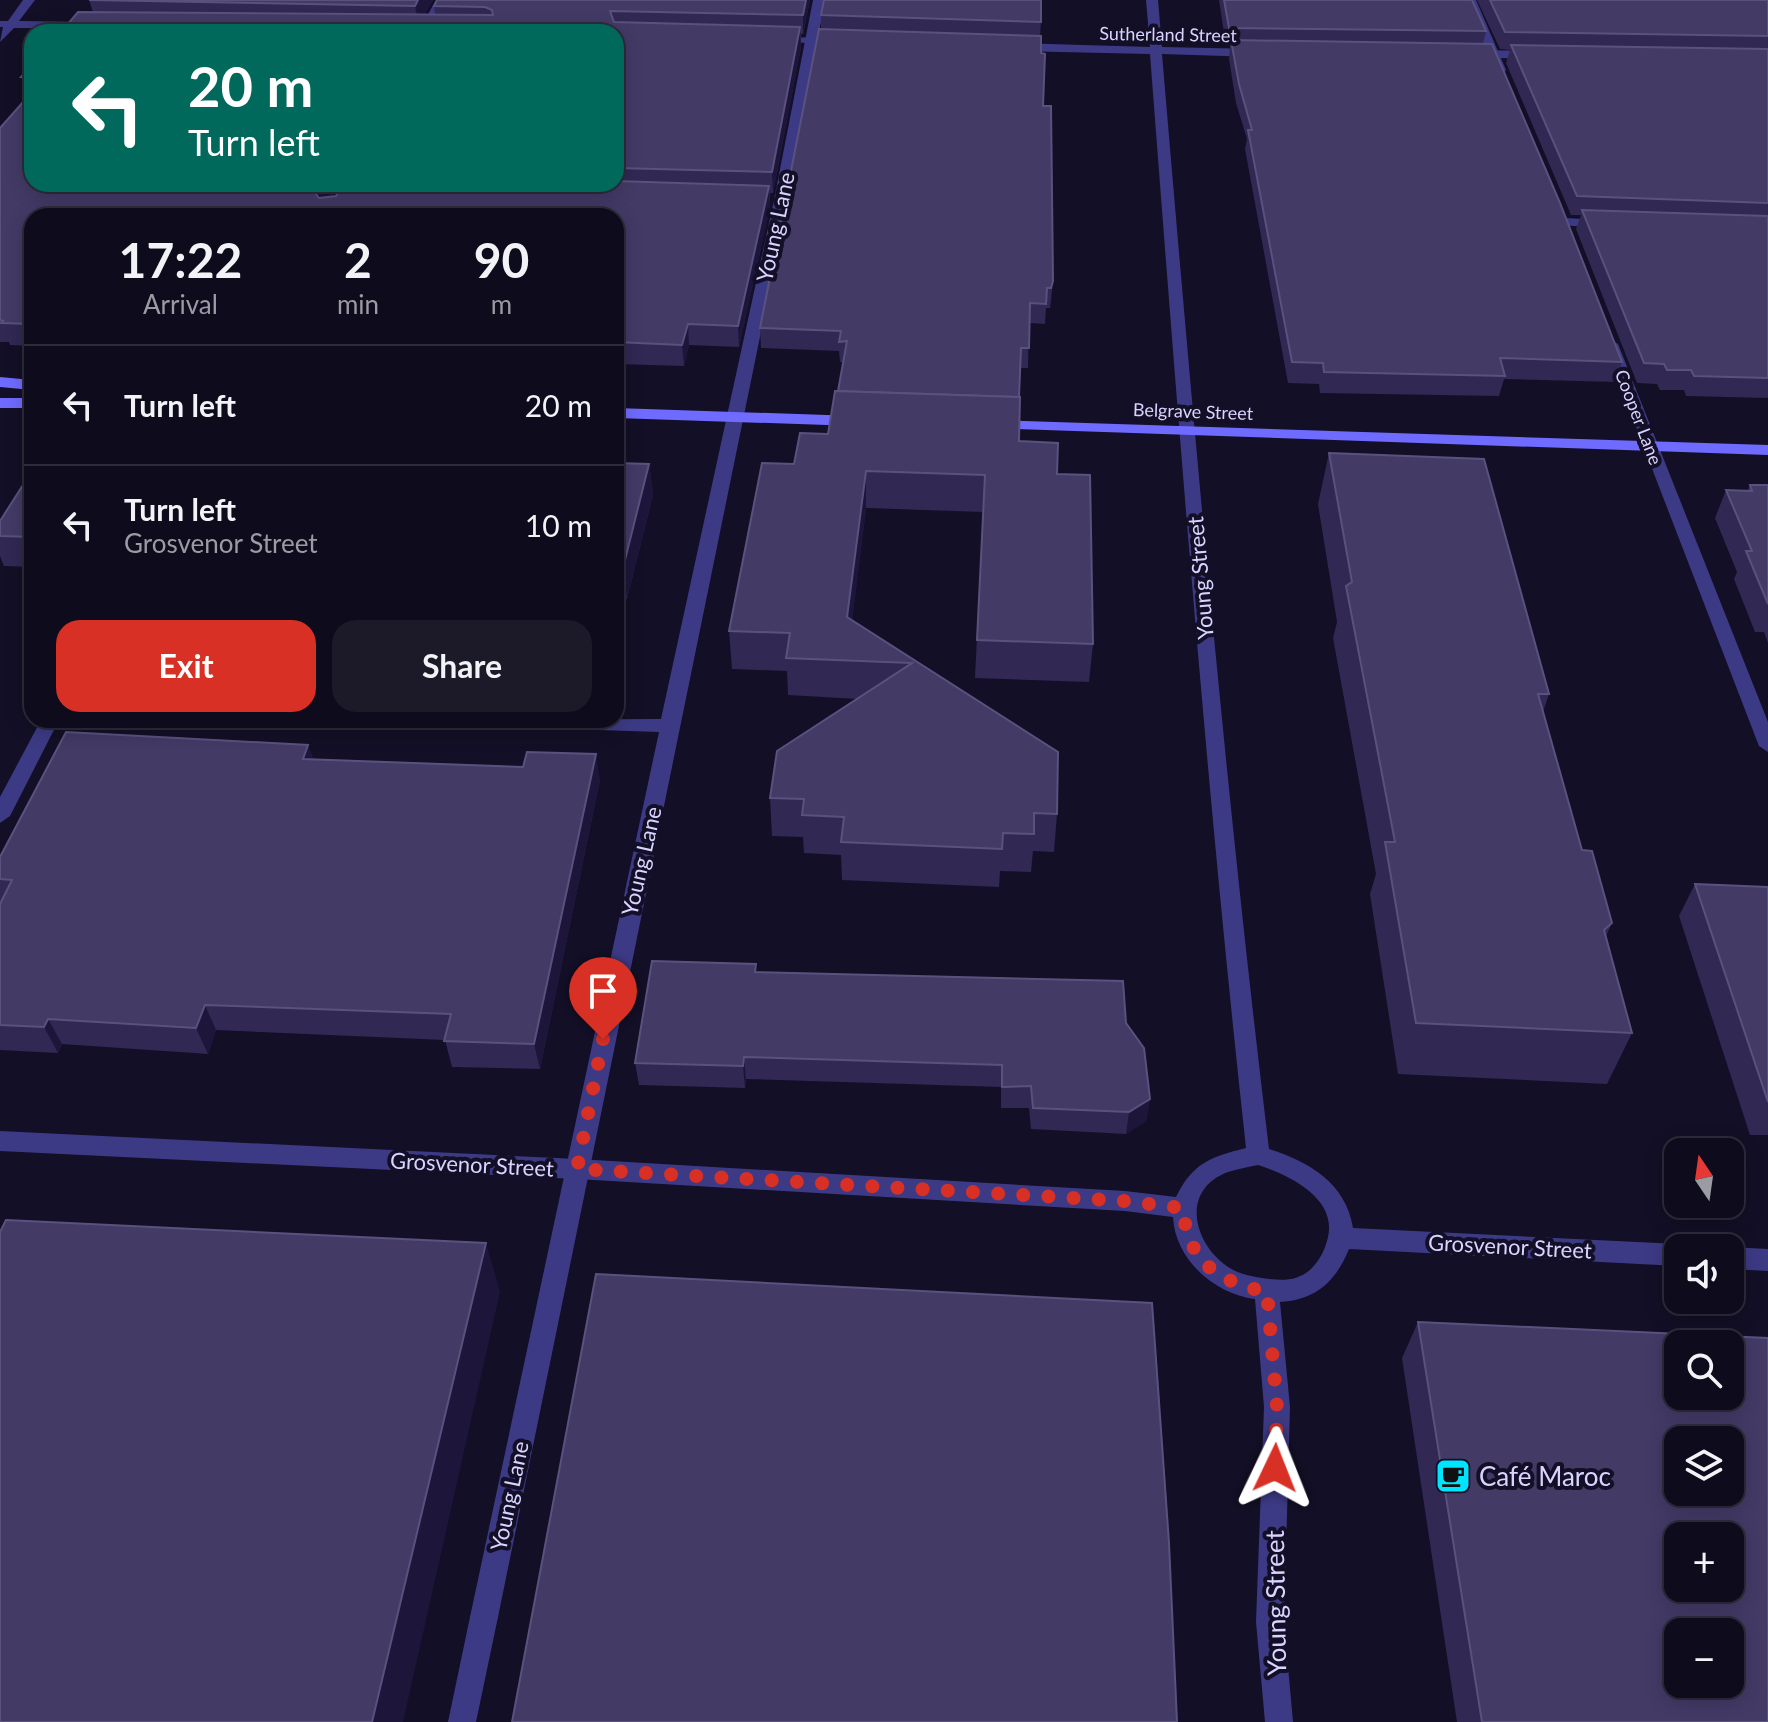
<!DOCTYPE html>
<html lang="en">
<head>
<meta charset="utf-8">
<style>
	:root { --surface:#0e0b1c; --page:#1c1929; --text:#f1f3f6; --muted:#9b9ba3; --line:#2e2b3b; --accent:#d93025 }
	body { margin:0; font-family:Lato,sans-serif; background:var(--page); color:var(--text); height:100vh; display:flex; flex-direction:column; font-size:30px; white-space:nowrap }
	* { box-sizing:border-box; margin:0 }
	p { font-size:26px; color:var(--muted) }
	.icon { flex:none; width:44px; height:44px; fill:none; stroke:currentColor; stroke-width:2; stroke-linecap:round; stroke-linejoin:round }
	.map { position:relative; flex:1; overflow:hidden }
	.side { position:absolute; left:24px; top:208px; width:600px; height:520px; display:flex; flex-direction:column; background:var(--surface); border-radius:24px; box-shadow:0 4px 20px #0003,0 0 0 2px var(--line) }
	.side>* { flex:none }
	.hud { position:absolute; left:24px; top:24px; width:600px; height:168px; border-radius:24px; box-shadow:0 4px 20px #0003,0 0 0 2px var(--line); background:#00695c; color:#fff; overflow:hidden }
	.needle { width:52px; rotate:347deg }
	.buttons { position:absolute; left:1664px; top:1138px; display:grid; gap:16px }
	.buttons a { display:grid; place-items:center; width:80px; height:80px; border-radius:16px; background:var(--surface); box-shadow:0 4px 20px #0003,0 0 0 2px var(--line); font-size:40px }
	.pin { position:absolute; display:grid; place-items:center; width:68px; height:68px; color:#fff; margin:-82px -34px; border-radius:50% 50% 50% 0; rotate:-45deg; box-shadow:0 0 8px #0007 }
	.pin .icon { rotate:45deg }
	.me { position:absolute; width:88px; margin:-44px; rotate:2deg; stroke-linejoin:round; filter:drop-shadow(0 0 6px #0008) }
	.turn { display:flex; align-items:center; gap:28px; height:168px; padding:0 32px; font-size:36px }
	.turn .icon { width:104px; height:104px; stroke-width:2.5 }
	.turn b { display:block; font-size:56px; line-height:68px }
	.eta { display:flex; justify-content:space-evenly; align-items:center; height:136px; text-align:center }
	.eta b { font-size:48px; font-weight:700; line-height:56px }
	.button { display:flex; gap:16px; margin-top:auto; padding:16px 32px }
	.button a { flex:1; height:92px; border-radius:24px; background:var(--accent); color:#fff; font-size:32px; font-weight:700; line-height:92px; text-align:center }
	.button a+a { background:var(--page); color:var(--text) }
	ul { padding:0; list-style:none }
	li { display:flex; align-items:center; gap:24px; height:120px; padding:0 32px; border-top:2px solid var(--line) }
	li div { flex:1 }
	li b { display:block; font-size:30px }
	li em { font-style:normal }
	.map>svg:first-child { display:block }
</style>
</head>
<body>
<div class="map">
<svg width="1768" height="1722" viewBox="0 0 1768 1722">
	<rect width="100%" height="100%" fill="#130f26"/>
	<g fill="none" stroke-linecap="round" stroke-linejoin="round">
		<g fill="#3d3a85" fill-rule="evenodd">
			<path d="M436,0H448L430,32H418Z"/>
			<path d="M813,0H825L788,200L498,1617L494,1627L484,1631L474,1627L470,1617L659,732L476,726L467,720L661,719L774,200Z"/>
			<path d="M1464,0H1476L1506,70L1504,73L1494,70Z"/>
			<path d="M1564,218L1604,220L1611,224L1604,228L1559,225V219Z"/>
			<path d="M1611,340L1618,344L1768,722V752L1759,746L1604,344Z"/>
			<path d="M41,720H59L10,816L0,823V797Z"/>
		</g>
		<path fill="#3d3a85" fill-rule="evenodd" d="M484,1603L494,1607L498,1617L476,1722H448L470,1617L474,1607Z"/>
		<g fill="#3d3a85" fill-rule="evenodd">
			<path d="M23,0H35L19,21L92,22L98,25L92,28H14L0,42L3,27H0V21H8Z"/>
			<path d="M1146,0H1158L1162,47L1256,49L1262,53L1256,57L1162,54C1193,420 1225,785 1269,1149C1309,1162 1346,1183 1353,1228L1678,1244L1687,1248H1678V1266L1349,1249C1336,1281 1316,1300 1280,1302L1290,1407L1284,1622L1293,1722H1265L1256,1622L1264,1407L1255,1299C1214,1294 1175,1259 1173,1217L1125,1211L577,1179L0,1151V1131L577,1159L1125,1191L1176,1197C1193,1163 1210,1157 1246,1148C1206,784 1178,419 1150,54L1016,51L1010,47L1016,43L1150,47ZM1258,1165C1289,1175 1337,1198 1328,1237C1325,1250 1320,1260 1311,1269C1299,1280 1285,1281 1270,1279C1254,1277 1238,1275 1224,1264C1192,1239 1182,1189 1228,1172C1237,1169 1248,1167 1258,1165Z"/>
			<path d="M772,37L844,38L850,41L844,44L776,42L772,41Z"/>
			<path d="M1468,50L1536,51L1542,55L1536,59L1464,57V51Z"/>
			<path d="M1730,1247L1768,1249V1271L1730,1269Z"/>
		</g>
		<g fill="#6f6bff" fill-rule="evenodd">
			<path d="M0,377L32,380V390L0,387Z"/>
			<rect x="0" y="398" width="32" height="10"/>
			<path d="M616,408L856,416L864,421L856,426L616,418Z"/>
			<path d="M992,420L1768,445V455L986,428V422Z"/>
		</g>
	</g>
	<g fill="#312854">
		<path d="M89,0H433L425,14H435L434,6L810,0L803,34H801V47L773,193H770V207L739,347L689,345L684,366L616,364V216H32V346L10,345L9,342H0V128L28,97L21,77L32,64V184H339L332,197L616,184V32L93,12Z"/>
		<path d="M1219,0H1472L1486,31L1483,44L1622,362L1616,382L1504,379L1499,396L1320,393L1319,384L1288,383L1245,149L1247,139L1236,103L1229,59L1230,46H1226Z"/>
		<path d="M1477,0H1768V398L1686,396L1684,390H1660L1657,384L1637,383L1576,229L1581,215H1571L1506,63L1510,50L1500,49Z"/>
		<path d="M821,15L1041,22L1040,36L1043,106L1053,281L1051,300L1050,308H1046L1045,324L1029,323L1028,368H1020L1019,441L1057,474L1093,644L1089,682L975,678L983,512L866,508L852,620L1058,752L1057,814L1054,852L1033,851L1031,872L1000,871L999,887L842,880L841,855L804,853L803,837L772,836L770,798L858,699L788,695L787,671L732,669L729,631L794,464L828,434L838,391L843,362H840L839,351L761,348L760,328L821,29Z"/>
		<path d="M1329,453L1549,694L1543,712L1582,850L1612,923L1606,936L1632,1033L1607,1084L1398,1074L1370,894L1376,874L1333,638L1337,622L1318,504Z"/>
		<path d="M616,463L649,464L653,495L627,599L616,598Z"/>
		<path d="M32,471V567L4,566L0,556V521Z"/>
		<path d="M1750,485H1768V643L1764,632H1755L1734,579L1737,572L1715,518L1726,490L1747,491Z"/>
		<path d="M308,745L313,759L600,780L540,1069L452,1067L445,1040L216,1030L208,1054L62,1044L58,1053L0,1050V857Z"/>
		<path d="M1695,884L1768,887V1135H1750L1679,916Z"/>
		<path d="M756,972L1126,1023L1150,1099L1146,1121L1126,1134L1031,1129L1029,1108H1001V1087L746,1079L745,1088L639,1085L635,1063Z"/>
		<path d="M1418,1322L1768,1722H1457L1402,1358Z"/>
	</g>
	<g fill="#1d163a">
		<path d="M418,0H433L419,25L415,6Z"/>
		<path d="M806,0H810L803,34V15Z"/>
		<path d="M800,27L801,47L773,193L772,172Z"/>
		<path d="M322,184H339L321,215L316,194Z"/>
		<path d="M769,186L770,207L739,347L738,326Z"/>
		<path d="M688,324L689,345L684,366L682,345Z"/>
		<path d="M649,464L653,495L627,599L623,568Z"/>
		<path d="M866,471V508L848,655L847,617Z"/>
		<path d="M308,745L317,771L303,759Z"/>
		<path d="M596,754L600,780L540,1069L534,1044Z"/>
		<path d="M205,1005L216,1030L208,1054L196,1028Z"/>
		<path d="M48,1019L62,1044L58,1053L44,1027Z"/>
		<path d="M744,1057L746,1079L745,1088L743,1066Z"/>
		<path d="M1150,1099L1146,1121L1126,1134L1129,1112Z"/>
		<path d="M486,1243L500,1292L403,1722H372Z"/>
	</g>
	<g fill="#433a66" stroke="#5a527e" stroke-width="2" fill-rule="evenodd">
		<path d="M89,0H418L415,6Z"/>
		<path d="M437,0H806L803,15L610,11L614,22L800,27L772,172L616,168V32H61L78,12L493,15L492,10L485,7L434,6Z"/>
		<path d="M824,0H1041V22L821,15Z"/>
		<path d="M1224,0H1472L1486,31L1229,28Z"/>
		<path d="M1490,0H1768V36L1505,32Z"/>
		<path d="M819,29L1041,36V53L1045,54L1043,106H1051L1053,281L1051,288H1047L1046,304L1030,303L1029,348H1021L1019,397L838,391L847,341L839,342L841,331L760,328Z"/>
		<path d="M1231,40L1492,44L1560,203L1622,362L1500,358L1505,376L1324,372L1323,363L1292,362L1248,130H1252L1239,84Z"/>
		<path d="M1511,45L1768,49V203L1577,196Z"/>
		<path d="M32,64V77H21Z"/>
		<path d="M32,92V184H322L316,194L319,198L336,196L342,184H616V181L769,186L738,326L688,324L682,345L616,342V216H32V324L1,323L3,321L0,320V128Z"/>
		<path d="M1582,210L1768,216V378L1694,376L1691,370H1667L1664,364L1644,363Z"/>
		<path d="M835,391L1020,397L1019,441L1058,443L1057,474L1090,475L1093,644L977,640L985,475L866,471L847,617L1058,752L1057,814L1034,813V834L1003,833L1002,849L841,842L844,817L802,815L804,799L770,798L777,751L912,663L786,658L790,633L729,631L762,463L794,464L800,433L828,434Z"/>
		<path d="M1329,453L1484,459L1549,694H1538L1582,850L1592,851L1612,923L1604,930L1632,1033L1416,1023L1385,842H1395L1346,586L1352,582Z"/>
		<path d="M616,463L649,464L623,568H616Z"/>
		<path d="M32,471V537L0,536V521Z"/>
		<path d="M1750,485H1768V604L1746,551H1752L1726,490L1752,491Z"/>
		<path d="M66,732L308,745L303,759L523,767L527,752L596,754L534,1044L444,1041L451,1014L205,1005L196,1028L48,1019L44,1027L0,1025V904L12,880L0,879V857Z"/>
		<path d="M1695,884L1768,887V1102Z"/>
		<path d="M652,961L756,964L755,972L1123,981L1126,1023L1144,1048L1150,1099L1129,1112L1033,1108L1031,1086L1002,1087V1065L744,1057L743,1066L635,1063Z"/>
		<path d="M6,1220L486,1243L372,1722H0V1232Z"/>
		<path d="M596,1274L1152,1303L1169,1543L1177,1722H512Z"/>
		<path d="M1418,1322L1768,1338V1722H1482ZM1678,1344H1730V1396H1678ZM1678,1440H1730V1492H1678ZM1678,1536H1730V1588H1678ZM1678,1632H1730V1684H1678Z"/>
	</g>
	<g fill="none" stroke-linecap="round" stroke-linejoin="round">
		<path stroke="#d93025" stroke-width="14" stroke-dasharray="0 25.2" d="M603,1039L577,1169L1125,1201L1183,1208C1187,1261 1218,1282 1267,1292L1277,1407L1275,1468"/>
	</g>
	<defs>
		<symbol id="cafe-square" viewBox="-11 -11 22 22"><rect x="-9" y="-9" width="18" height="18" rx="4" fill="#00e5ff" stroke="#130f26"/><path d="M-5.5-4.5H6V0H3Q3 3.5 0 3.5H-2.5Q-5.5 3.5-5.5 0ZM3-3.2v2h1.7v-2ZM-6 4.5H4V6H-6Z" fill="#111"/></symbol>
	</defs>
	<g fill-rule="evenodd">
		<use href="#cafe-square" x="1433" y="1456" width="40" height="40"/>
	</g>
	<g text-anchor="middle" dominant-baseline="central" stroke-width="8" stroke-linejoin="round" paint-order="stroke">
		<g font-size="18" fill="#d9d4ff" stroke="#130f26">
			<text transform="translate(1168 34) rotate(1)">Sutherland Street</text>
			<text transform="translate(1193 411) rotate(2)">Belgrave Street</text>
			<text transform="translate(1639 417) rotate(69)">Cooper Lane</text>
		</g>
		<g font-size="22" fill="#d9d4ff" stroke="#130f26">
			<text transform="translate(775 227) rotate(-78)">Young Lane</text>
			<text transform="translate(1200 578) rotate(-95)">Young Street</text>
			<text transform="translate(641 861) rotate(-77)">Young Lane</text>
			<text transform="translate(472 1164) rotate(3)">Grosvenor Street</text>
			<text transform="translate(1510 1246) rotate(3)">Grosvenor Street</text>
			<text transform="translate(509 1496) rotate(-78)">Young Lane</text>
		</g>
		<g font-size="26" fill="#d9d4ff" stroke="#130f26" text-anchor="start">
			<text x="1479" y="1476">Café Maroc</text>
		</g>
		<g font-size="26" fill="#d9d4ff" stroke="#130f26">
			<text transform="translate(1275 1603) rotate(-91)">Young Street</text>
		</g>
	</g>
</svg>
<div class="buttons">
<a><svg class="needle" viewBox="-14 -14 28 28"><path d="M0-13l5 13h-10z" fill="#e53935"/><path d="M0 13l5-13h-10z" fill="#9b9ba3"/></svg></a>
<a><svg class="icon" aria-label="sound" viewBox="0 0 24 24"><path d="M4 9h4l5-4v14l-5-4H4zM17 9q2 3 0 6"/></svg></a>
<a><svg class="icon" aria-label="search" viewBox="0 0 24 24"><circle cx="10" cy="10" r="6"/><path d="M15 15l6 6"/></svg></a>
<a><svg class="icon" aria-label="layers" viewBox="0 0 24 24"><path d="M12 4l9 5-9 5-9-5zM3 14l9 5 9-5"/></svg></a>
<a>+</a>
<a>−</a>
</div>
<div class="pin" style="left:603px;top:1039px;background:#d93025"><svg class="icon" aria-label="arrive" viewBox="0 0 24 24"><path d="M6 21V4h12l-3 4 3 4H6"/></svg></div>
<svg class="me" style="left:1275px;top:1468px" viewBox="-20 -20 40 40"><path d="M0-17L14 15 0 8-14 15z" fill="#d93025" stroke="#fff" stroke-width="4"/></svg>
<div class="hud">
<div class="turn"><svg class="icon" aria-label="left" viewBox="0 0 24 24"><path d="M17 20v-9H6M10 6l-5 5 5 5"/></svg><div><b>20 m</b>Turn left</div></div>
</div>
<section class="side">
<div class="eta">
<div><b>17:22</b><p>Arrival</p></div>
<div><b>2</b><p>min</p></div>
<div><b>90</b><p>m</p></div>
</div>
<ul>
<li><svg class="icon" aria-label="left" viewBox="0 0 24 24"><path d="M17 20v-9H6M10 6l-5 5 5 5"/></svg><div><b>Turn left</b></div><em>20 m</em></li>
<li><svg class="icon" aria-label="left" viewBox="0 0 24 24"><path d="M17 20v-9H6M10 6l-5 5 5 5"/></svg><div><b>Turn left</b><p>Grosvenor Street</p></div><em>10 m</em></li>
</ul>
<div class="button"><a>Exit</a><a>Share</a></div>
</section>
</div>
</body>
</html>
